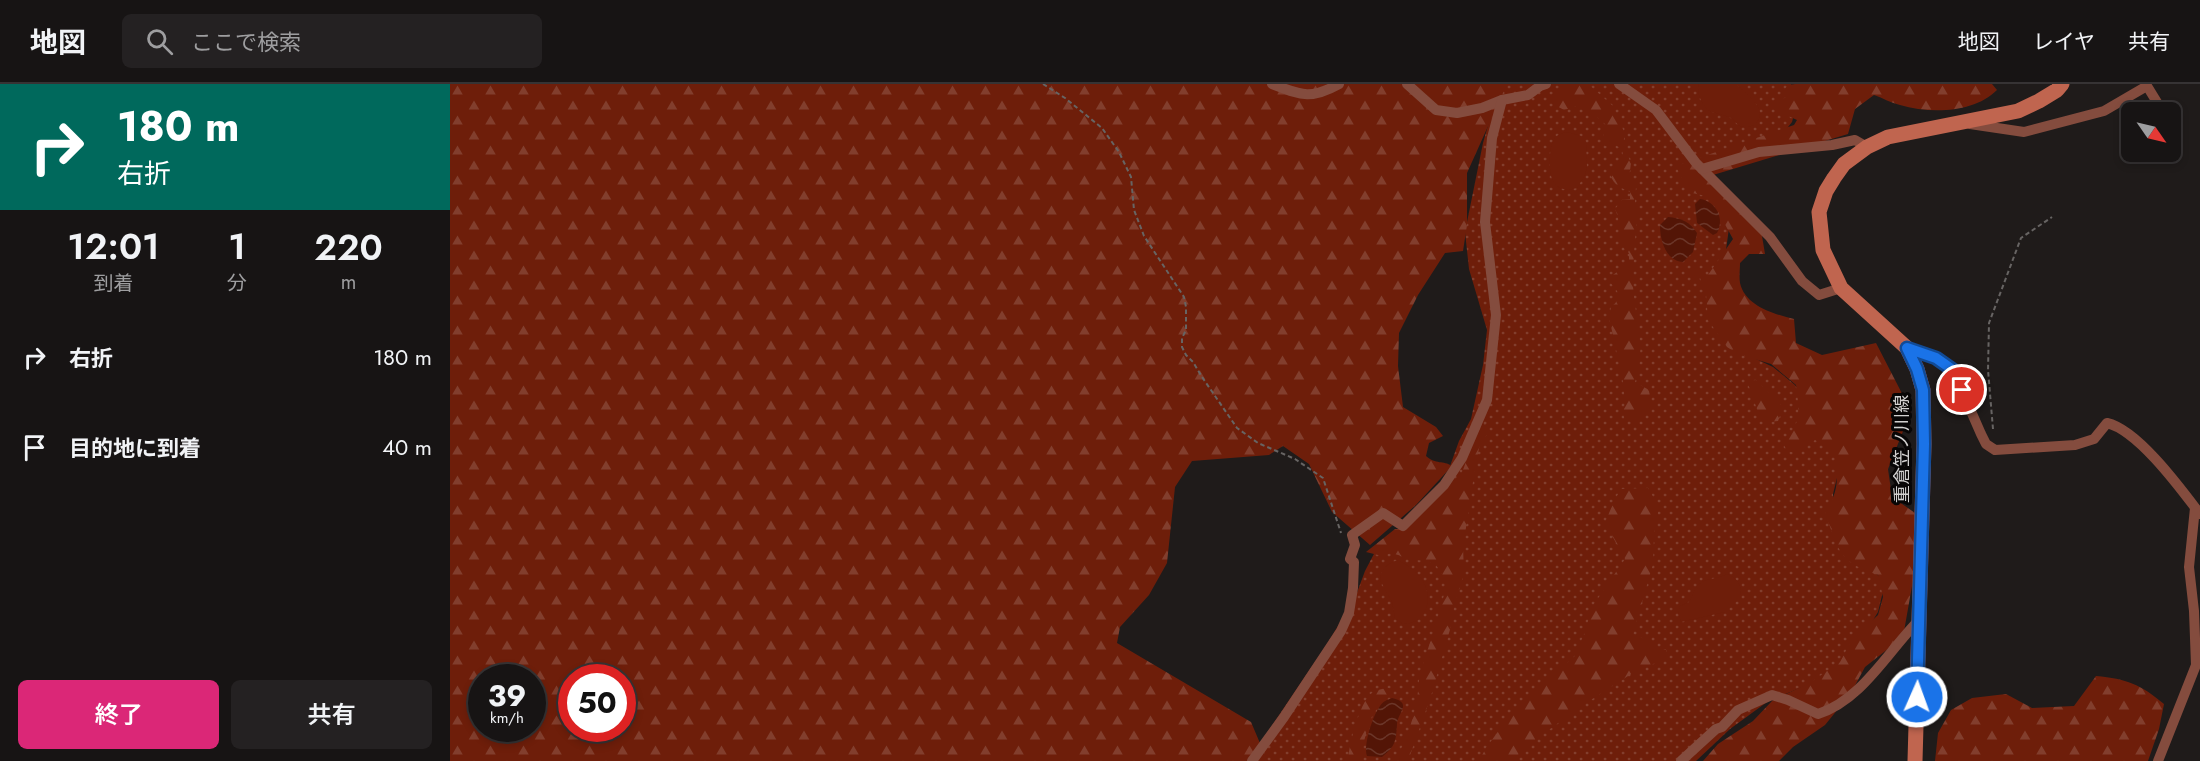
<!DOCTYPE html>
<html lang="ja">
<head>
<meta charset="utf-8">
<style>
	:root { --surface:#171414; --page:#242122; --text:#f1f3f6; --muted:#9e9ea0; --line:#363334; --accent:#db2777 }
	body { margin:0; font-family:Jost,"Noto Sans JP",sans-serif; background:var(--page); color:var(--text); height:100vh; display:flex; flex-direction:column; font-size:22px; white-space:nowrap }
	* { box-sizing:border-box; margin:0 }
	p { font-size:20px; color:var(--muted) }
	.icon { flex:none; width:33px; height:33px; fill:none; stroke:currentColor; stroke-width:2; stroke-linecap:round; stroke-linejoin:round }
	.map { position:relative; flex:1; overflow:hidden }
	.details { display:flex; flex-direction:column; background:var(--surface); width:450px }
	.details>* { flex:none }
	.hud { background:#00695c; color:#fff; overflow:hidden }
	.needle { width:39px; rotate:124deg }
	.buttons { position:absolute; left:1671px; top:18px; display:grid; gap:12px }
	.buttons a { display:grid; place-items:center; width:60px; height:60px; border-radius:9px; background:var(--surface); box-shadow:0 3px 9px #0003,0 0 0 2px var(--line); font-size:30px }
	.speed { position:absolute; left:18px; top:580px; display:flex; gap:12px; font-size:30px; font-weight:700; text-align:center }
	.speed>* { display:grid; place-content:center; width:78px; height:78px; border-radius:50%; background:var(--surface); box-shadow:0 3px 9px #0003,0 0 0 2px var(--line); line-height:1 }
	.speed small { font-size:15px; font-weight:400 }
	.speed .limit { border:9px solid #d22; background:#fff; color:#111 }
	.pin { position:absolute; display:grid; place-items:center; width:51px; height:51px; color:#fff; margin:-26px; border:3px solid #fff; border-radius:50%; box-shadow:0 2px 6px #0007 }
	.me { position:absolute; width:66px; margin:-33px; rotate:2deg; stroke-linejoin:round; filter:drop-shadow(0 0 4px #0008) }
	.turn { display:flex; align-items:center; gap:21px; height:126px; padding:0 18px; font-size:27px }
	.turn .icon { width:78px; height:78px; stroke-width:2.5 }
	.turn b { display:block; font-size:42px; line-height:51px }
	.eta { display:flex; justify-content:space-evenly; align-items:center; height:102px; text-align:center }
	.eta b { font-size:36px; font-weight:600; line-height:42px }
	.primary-button { display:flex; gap:12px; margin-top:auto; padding:12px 18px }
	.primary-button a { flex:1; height:69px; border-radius:9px; background:var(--accent); color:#fff; font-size:24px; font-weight:600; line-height:69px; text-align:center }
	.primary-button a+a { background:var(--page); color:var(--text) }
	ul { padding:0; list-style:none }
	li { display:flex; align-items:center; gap:18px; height:90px; padding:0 18px }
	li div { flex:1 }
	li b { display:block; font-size:22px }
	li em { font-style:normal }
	header { display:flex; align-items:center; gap:36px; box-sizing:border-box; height:84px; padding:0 30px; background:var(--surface); border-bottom:2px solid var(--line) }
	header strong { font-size:28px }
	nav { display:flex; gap:33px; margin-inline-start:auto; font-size:21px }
	.search { width:420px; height:54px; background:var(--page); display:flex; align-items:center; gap:15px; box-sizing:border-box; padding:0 21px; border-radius:9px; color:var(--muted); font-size:22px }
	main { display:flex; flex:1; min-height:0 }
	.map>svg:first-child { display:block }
</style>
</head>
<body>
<header>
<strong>地図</strong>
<div class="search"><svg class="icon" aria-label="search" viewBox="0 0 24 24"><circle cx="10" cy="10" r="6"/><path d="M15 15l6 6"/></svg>ここで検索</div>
<nav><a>地図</a><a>レイヤ</a><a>共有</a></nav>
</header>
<main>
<section class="details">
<div class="hud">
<div class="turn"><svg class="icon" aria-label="right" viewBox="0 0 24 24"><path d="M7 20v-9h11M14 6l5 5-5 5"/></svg><div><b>180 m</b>右折</div></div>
</div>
<div class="eta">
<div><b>12:01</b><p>到着</p></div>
<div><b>1</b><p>分</p></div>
<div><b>220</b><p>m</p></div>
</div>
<ul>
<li><svg class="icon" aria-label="right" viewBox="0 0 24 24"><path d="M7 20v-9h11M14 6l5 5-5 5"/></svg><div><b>右折</b></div><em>180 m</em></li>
<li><svg class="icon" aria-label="arrive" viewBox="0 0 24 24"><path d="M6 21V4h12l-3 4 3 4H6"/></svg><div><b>目的地に到着</b></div><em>40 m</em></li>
</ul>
<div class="primary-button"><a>終了</a><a>共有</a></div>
</section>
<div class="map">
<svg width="1750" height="677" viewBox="0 0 1750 677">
	<defs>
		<pattern id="grass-dots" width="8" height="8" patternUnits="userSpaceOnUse" patternTransform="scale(1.5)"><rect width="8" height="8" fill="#6e1e0a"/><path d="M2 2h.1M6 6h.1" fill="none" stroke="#823e2d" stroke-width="1.8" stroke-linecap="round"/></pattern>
		<pattern id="forest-firs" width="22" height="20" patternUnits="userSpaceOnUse" patternTransform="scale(1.5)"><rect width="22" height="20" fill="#6e1e0a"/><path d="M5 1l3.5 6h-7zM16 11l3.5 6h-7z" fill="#823e2d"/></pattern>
		<pattern id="water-waves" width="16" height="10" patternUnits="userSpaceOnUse" patternTransform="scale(1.5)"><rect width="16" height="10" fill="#531506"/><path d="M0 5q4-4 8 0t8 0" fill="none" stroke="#6b3629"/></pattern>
	</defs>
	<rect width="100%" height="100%" fill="#1f1b1a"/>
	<path fill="url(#grass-dots)" d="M998,0H1341L1346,23L1342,38L1331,52L1250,76L1262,109L1279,144L1276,166L1281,263L1323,283L1345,301L1388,361L1391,378L1383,410L1384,429L1422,485L1435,499L1428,528L1411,556L1389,580L1366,597L1317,618L1280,645L1246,677H798L877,560L905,514L915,487L926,466L990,410L1009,357L1021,335L1033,281L1037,246L1019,185L1015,148L1033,59L1039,38Z"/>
	<g fill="url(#forest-firs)" fill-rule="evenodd">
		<path d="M0,0H1057L1017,89V141L1013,167L995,169L968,211L949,249L948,282L953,323L986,343L993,352L979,359L976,372C986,381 993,376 1002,382L966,421L920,461L882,428L859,380L833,362L819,371L742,377L725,403L717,479L699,511L670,543L667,559L801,638L815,671L810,677H0ZM32,594H82V645H32ZM122,594H172V645H122Z"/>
		<path d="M1120,0H1138L1163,22L1175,50V65L1181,79L1179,94L1186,103L1185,118L1188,127C1185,151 1183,176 1183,201C1185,237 1197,262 1185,298L1199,306L1201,321C1194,330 1188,337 1175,337L1173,329L1175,319L1173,298L1159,233L1161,223L1170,215L1167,207L1160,198L1163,191L1179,179V169C1162,155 1174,144 1165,125L1172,116L1180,115V108C1168,103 1158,97 1161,83L1174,78L1172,65L1162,59L1155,62L1153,45L1156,41C1151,36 1134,21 1128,22C1124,22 1119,25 1114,26L1105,21L1104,11Z"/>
		<path d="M1345,0H1542L1547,6C1524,29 1481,30 1450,21C1441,19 1433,14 1424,11L1405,25L1398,50L1263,91L1311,146L1315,170H1299L1290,179C1290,185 1289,193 1290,199C1295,222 1324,230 1344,235L1346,259L1372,271L1426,259L1461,327L1438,385L1442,413L1468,431L1471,451L1453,553L1415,583L1401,609L1375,641L1343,663L1329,677H1253L1268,660L1303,637L1322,617L1361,598L1390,578L1402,555L1428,531L1433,513L1428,491C1388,478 1389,466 1375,429C1390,405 1388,393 1384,366L1365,356L1346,369L1337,367L1332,357C1353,341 1349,325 1346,301L1321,280L1288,270L1277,263L1258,236L1256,210L1250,194L1244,193L1241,187L1245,181L1248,182L1250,189L1258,191L1283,155L1260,113L1238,108L1226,82L1344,41L1347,36L1319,23L1321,19L1337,13L1335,5L1338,1Z"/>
		<path d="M1306,296L1329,318L1333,324L1328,337L1318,338L1308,328L1297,297Z"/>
		<path d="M1035,340L1037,341L1038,350L1032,356L1029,364L1023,398L1013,463L1014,489L1003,527L1001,542L981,612L958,677H941C954,670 965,629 967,614C969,606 968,599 970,591C979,560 990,530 997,498L986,481L977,477L966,476L941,469L932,472L916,468L945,445H960C976,429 996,413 1009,394C1019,378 1020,351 1035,340Z"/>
		<path d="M1198,404L1209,423L1204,450L1203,480L1183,550L1202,558L1207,568L1216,565L1217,572L1214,577L1192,583L1133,621L1078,661L1062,677H1029L1036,664L1069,619L1124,573L1135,548L1142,523L1175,475L1155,439L1164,417L1171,405Z"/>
		<path d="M1646,592C1677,595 1690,600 1714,620L1709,645L1698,677H1485L1488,649L1501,626L1522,614L1556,610L1582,624L1624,622Z"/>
		<path d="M939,604L942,607C939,615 930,617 926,625C917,639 913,660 911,677H898C899,661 908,626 918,613C923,606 931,605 939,604Z"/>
	</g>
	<g fill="#6e1e0a">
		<path d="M1249,0H1286C1295,9 1322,27 1304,41C1300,43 1294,44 1290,42C1286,40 1284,35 1279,33C1264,27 1257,31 1250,14C1248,8 1248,6 1249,0Z"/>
		<path d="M1118,48L1131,52L1136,58L1137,83L1135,91L1127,104C1105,110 1099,96 1100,77C1100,70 1100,60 1105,54C1108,50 1113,49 1118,48Z"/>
		<path d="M948,476C957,481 965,486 971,494C984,512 978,540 953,540L945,534L942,518L930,496C931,484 938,479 948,476Z"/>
		<path d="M1277,490C1289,495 1291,501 1291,513L1275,528L1231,538L1228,528L1230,522L1239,518C1242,513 1245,504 1249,500C1256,494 1269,495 1277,490Z"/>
	</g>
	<g fill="url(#water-waves)">
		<path d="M1250,115C1266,117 1275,135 1267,149L1263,151L1247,139L1245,120Z"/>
		<path d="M1218,133C1231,134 1240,138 1247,149L1243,168L1233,178C1216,177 1210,157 1210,141Z"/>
		<path d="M942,614C963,619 948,628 947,640C946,656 946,662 932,673L917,672C913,661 923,631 930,622C933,617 937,616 942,614Z"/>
	</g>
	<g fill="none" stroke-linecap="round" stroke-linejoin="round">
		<g stroke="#676463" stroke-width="2" stroke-dasharray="4.5 3" stroke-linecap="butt">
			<path d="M593,0L615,14L652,44L669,68L681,93L684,126L694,152L734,213L736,223V246L732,254V263L736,271L743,278L752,293L787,344L808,359L845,375L873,394L891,449"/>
			<path d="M1543,345L1538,286L1539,239L1571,154L1602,133"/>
		</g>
		<g stroke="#844c3e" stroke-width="10">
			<path d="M822,0C851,11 860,16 889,0"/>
			<path d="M957,0L986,26L1007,29L1032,24L1052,16L1078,11L1090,2L1096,0"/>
			<path d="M1169,0L1206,26L1246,79L1320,153L1352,197L1369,211L1391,204"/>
			<path d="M1520,40L1574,48L1654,27L1697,2L1713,28"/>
			<path d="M1720,41L1726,50"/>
			<path d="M1252,85L1309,68L1382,61L1405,56L1417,63"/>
			<path d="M1457,264L1486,274L1503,286L1531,350L1536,360L1545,366L1625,361L1644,355L1657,339C1688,346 1731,405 1750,430"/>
			<path d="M802,677L834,633L891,547L899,529L903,504L904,478L900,475L905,461L902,451L933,429L953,442L994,401L1012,374L1037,316L1046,231L1035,138L1042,54L1052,16"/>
			<path d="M1231,677L1266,645L1272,643L1288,626L1322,611L1338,616L1368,630C1412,616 1438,567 1470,535"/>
			<path d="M1708,677L1746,581L1744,527L1739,483L1745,424"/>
		</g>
		<path stroke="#c0654f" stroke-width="15" d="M1465,677L1474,360L1473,306L1467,285L1457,264L1391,204L1373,166L1369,128L1376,107L1384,94L1394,80L1417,63L1438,53L1568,27L1589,17L1607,6L1612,0"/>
	</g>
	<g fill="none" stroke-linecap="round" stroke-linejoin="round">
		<defs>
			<path id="route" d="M1467,613L1474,360L1473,306L1467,285L1457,264L1486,274L1503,286L1512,306"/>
		</defs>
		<use href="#route" stroke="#114b97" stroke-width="15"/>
		<use href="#route" stroke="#1a73e8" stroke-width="10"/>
	</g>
	<g text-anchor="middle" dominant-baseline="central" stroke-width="6" stroke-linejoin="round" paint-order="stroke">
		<g font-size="18" fill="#d3d1d0" stroke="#080606">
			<text transform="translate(1452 365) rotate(-90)">重倉笠ノ川線</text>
		</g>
	</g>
</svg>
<div class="buttons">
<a><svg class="needle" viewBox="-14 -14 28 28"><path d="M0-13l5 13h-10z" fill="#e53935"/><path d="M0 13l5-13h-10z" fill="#9e9ea0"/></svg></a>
</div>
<div class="speed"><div>39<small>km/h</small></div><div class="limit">50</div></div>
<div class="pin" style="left:1512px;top:306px;background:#d93025"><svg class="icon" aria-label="arrive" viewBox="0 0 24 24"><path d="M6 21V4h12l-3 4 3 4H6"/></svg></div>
<svg class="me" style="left:1467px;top:613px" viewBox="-20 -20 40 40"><circle r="17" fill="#1a73e8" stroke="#fff" stroke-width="3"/><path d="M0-11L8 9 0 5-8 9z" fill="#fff"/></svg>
</div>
</main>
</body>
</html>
